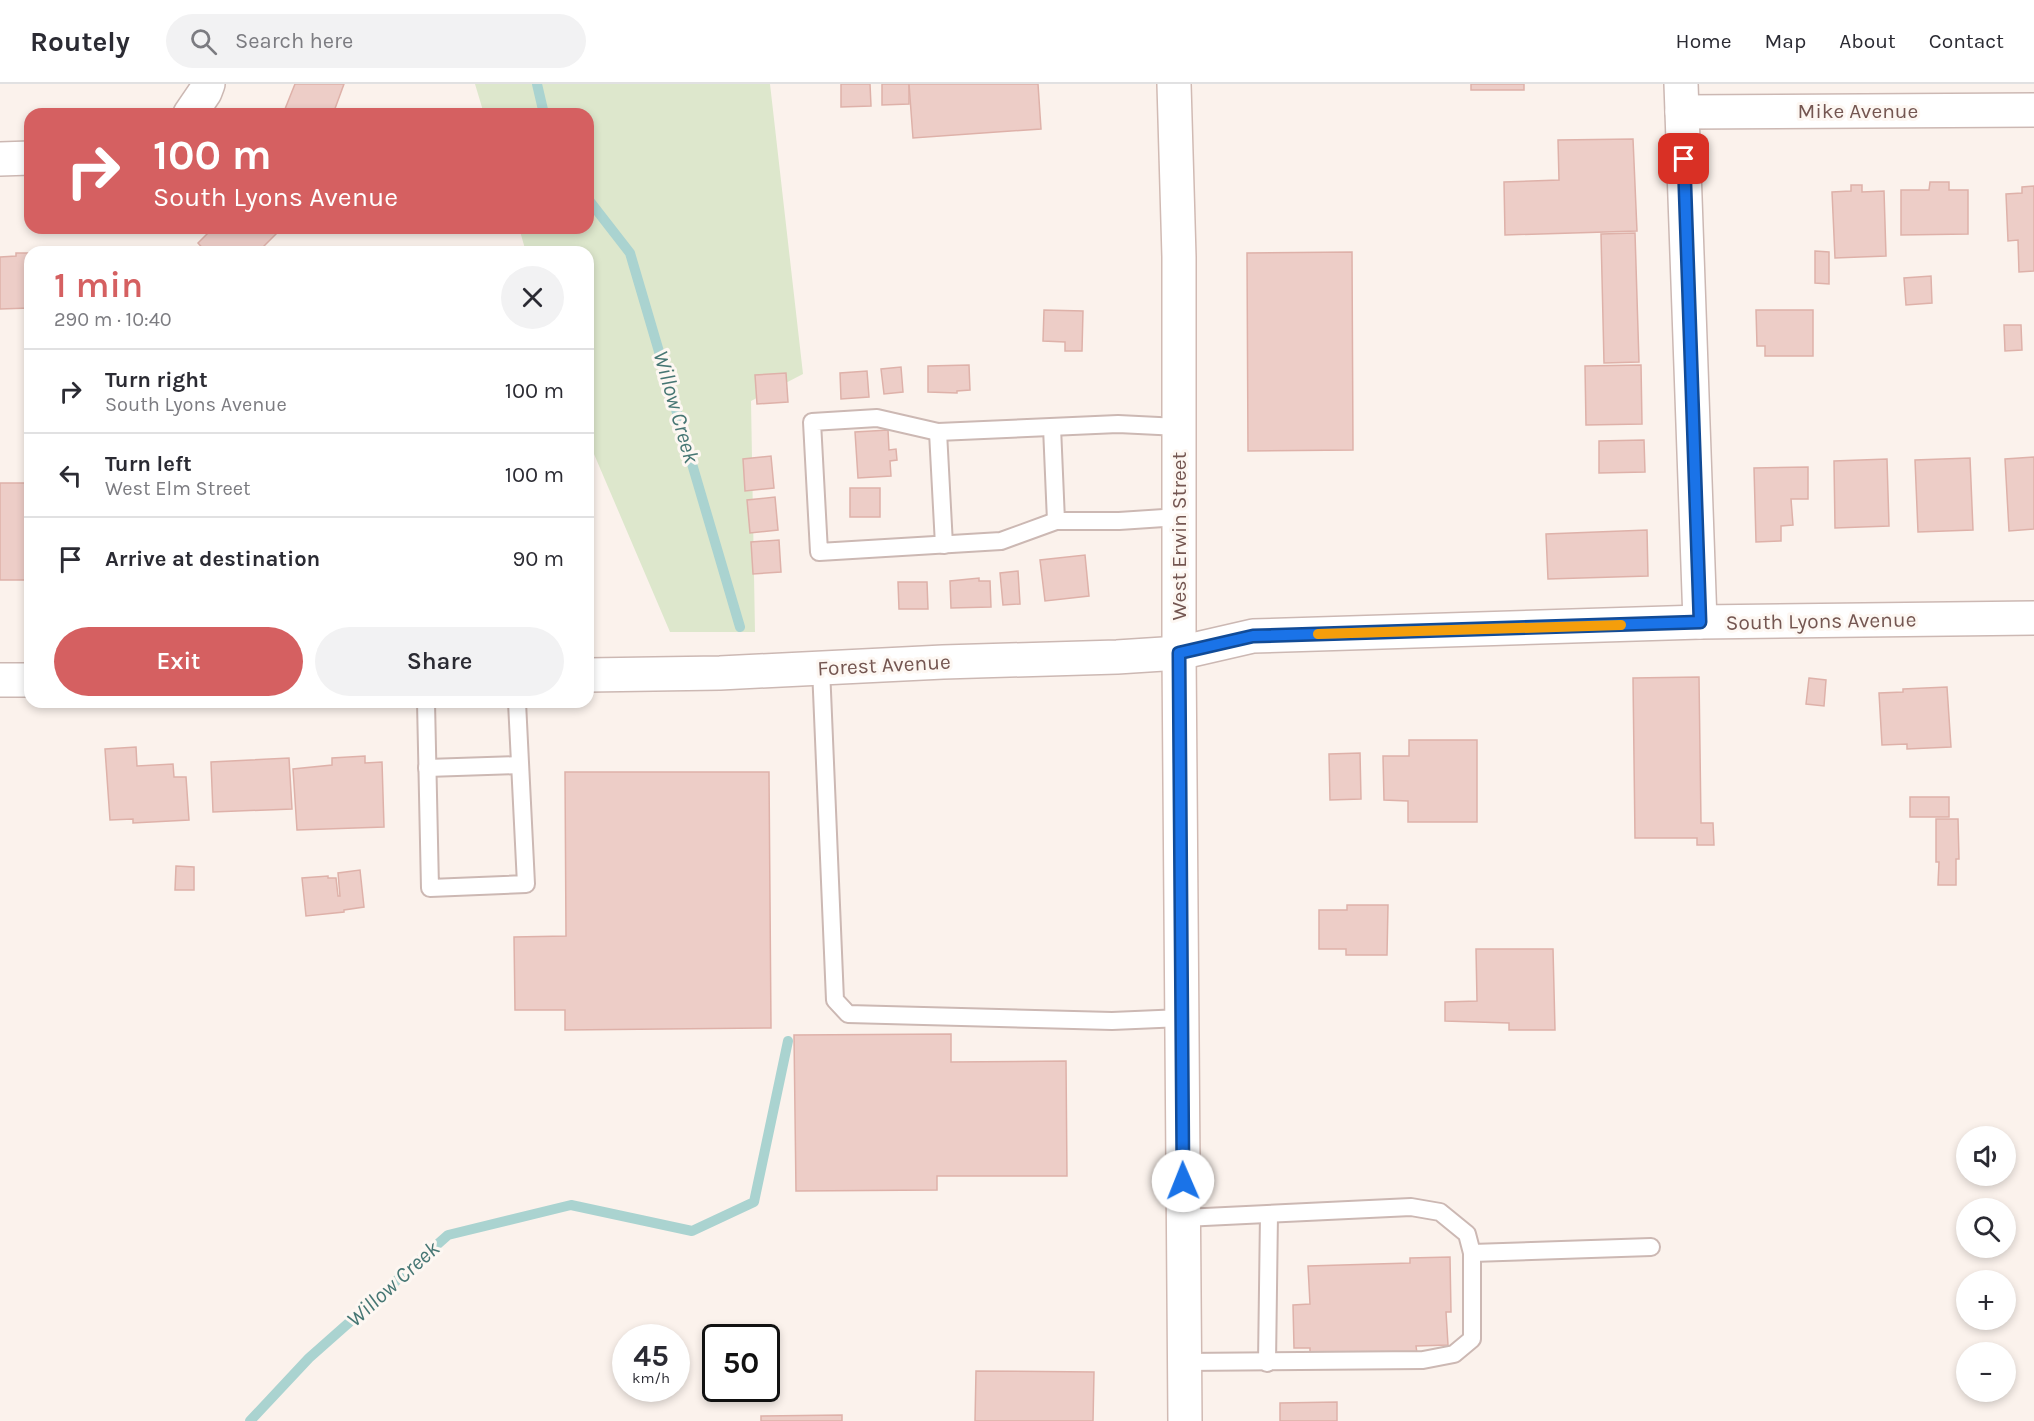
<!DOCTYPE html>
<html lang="en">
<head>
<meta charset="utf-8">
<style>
	:root { --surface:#fff; --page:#f2f2f3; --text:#2b2b33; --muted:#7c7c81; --line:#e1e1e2; --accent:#d56061 }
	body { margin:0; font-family:Karla,sans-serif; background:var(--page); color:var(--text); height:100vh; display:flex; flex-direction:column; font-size:22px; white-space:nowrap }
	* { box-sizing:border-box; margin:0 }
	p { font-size:20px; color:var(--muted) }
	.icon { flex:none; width:33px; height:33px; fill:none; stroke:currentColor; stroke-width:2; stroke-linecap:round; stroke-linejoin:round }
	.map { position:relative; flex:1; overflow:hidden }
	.side { position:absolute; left:24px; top:162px; width:570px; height:462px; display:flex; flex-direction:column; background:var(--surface); border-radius:18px; box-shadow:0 3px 9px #0003 }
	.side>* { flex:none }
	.hud { position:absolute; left:24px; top:24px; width:570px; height:126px; border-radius:18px; box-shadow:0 3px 9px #0003; background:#d56061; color:#fff; overflow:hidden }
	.controls { position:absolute; left:1956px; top:1042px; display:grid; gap:12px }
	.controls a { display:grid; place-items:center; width:60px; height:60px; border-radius:50%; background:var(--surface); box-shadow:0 3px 9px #0003; font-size:30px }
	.speed { position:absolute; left:612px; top:1240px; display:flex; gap:12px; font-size:30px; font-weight:700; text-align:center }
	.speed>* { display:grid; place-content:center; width:78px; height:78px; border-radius:50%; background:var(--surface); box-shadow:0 3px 9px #0003; line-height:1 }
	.speed small { font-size:15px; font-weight:400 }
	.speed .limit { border:3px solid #111; border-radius:9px; background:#fff; color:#111 }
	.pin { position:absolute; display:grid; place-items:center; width:51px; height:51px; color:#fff; margin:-26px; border-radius:12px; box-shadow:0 3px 9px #0006 }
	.me { position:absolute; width:66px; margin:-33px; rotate:359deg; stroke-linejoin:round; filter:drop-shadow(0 0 4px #0008) }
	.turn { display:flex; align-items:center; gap:21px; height:126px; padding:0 30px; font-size:27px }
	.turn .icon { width:78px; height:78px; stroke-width:2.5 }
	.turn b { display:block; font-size:42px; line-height:51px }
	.round { display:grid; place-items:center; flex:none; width:63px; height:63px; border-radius:32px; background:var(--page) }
	.overview { display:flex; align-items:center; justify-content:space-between; height:102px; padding:0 30px }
	h1 { font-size:36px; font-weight:600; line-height:45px; color:var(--accent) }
	.primary-button { display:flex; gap:12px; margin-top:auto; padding:12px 30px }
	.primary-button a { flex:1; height:69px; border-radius:36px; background:var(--accent); color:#fff; font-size:24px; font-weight:600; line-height:69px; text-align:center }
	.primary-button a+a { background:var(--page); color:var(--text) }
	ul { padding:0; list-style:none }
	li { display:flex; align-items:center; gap:18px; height:84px; padding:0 30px; border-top:2px solid var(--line) }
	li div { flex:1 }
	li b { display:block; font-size:22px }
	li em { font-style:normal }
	header { display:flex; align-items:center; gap:36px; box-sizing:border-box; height:84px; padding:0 30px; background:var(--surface); border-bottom:2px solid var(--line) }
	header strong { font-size:28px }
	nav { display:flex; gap:33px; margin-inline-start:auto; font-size:21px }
	.search { width:420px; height:54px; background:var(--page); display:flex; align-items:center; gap:15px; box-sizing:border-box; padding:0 21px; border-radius:33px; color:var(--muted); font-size:22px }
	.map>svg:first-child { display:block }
</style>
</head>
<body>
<header>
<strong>Routely</strong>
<div class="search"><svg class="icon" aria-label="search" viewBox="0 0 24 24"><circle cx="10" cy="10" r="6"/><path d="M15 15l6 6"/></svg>Search here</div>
<nav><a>Home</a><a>Map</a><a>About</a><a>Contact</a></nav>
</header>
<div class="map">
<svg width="2034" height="1337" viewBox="0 0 2034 1337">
	<rect width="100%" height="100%" fill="#fbf2ec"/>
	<path fill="#dde7cc" d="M475,0H770L803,290L751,317L755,548H670L588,356V168H526L519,144H588V30H484Z"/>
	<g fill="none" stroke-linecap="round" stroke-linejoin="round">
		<g stroke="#aad3d0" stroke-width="10">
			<path d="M537,0L544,30"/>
			<path d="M588,115L630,169L740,543"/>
			<path d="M250,1337L309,1274L448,1151L571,1121L692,1147L754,1118L788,957"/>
		</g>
	</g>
	<g fill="#edcdc7" stroke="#deb1a9" stroke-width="1.5">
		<path d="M295,0H344L333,30H283Z"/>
		<path d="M841,0H870L871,22L841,23Z"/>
		<path d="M882,0H909V20L882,21Z"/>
		<path d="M909,0H1038L1041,45L913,54Z"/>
		<rect x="1471" y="0" width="53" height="6"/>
		<path d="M1633,55L1637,147L1505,151L1504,98L1559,96L1558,56Z"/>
		<path d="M1930,98H1949V106H1968V150L1901,151V106H1929Z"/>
		<path d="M1851,101H1862V108L1884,107L1886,172L1835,174L1832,108L1851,107Z"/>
		<path d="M2034,102V187L2019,188L2018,156L2008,157L2006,110L2022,109V103Z"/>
		<path d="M213,144H282L258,168H206L198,159Z"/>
		<path d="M1635,149L1639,278L1604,279L1601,150Z"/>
		<path d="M1815,167L1829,168V200L1815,199Z"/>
		<path d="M1352,168L1353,366L1248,367L1247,169Z"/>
		<path d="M16,169H30V224L0,225V173L16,172Z"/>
		<path d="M1931,192L1932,219L1906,221L1904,194Z"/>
		<path d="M1044,226L1083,227L1082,267H1065V258L1043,257Z"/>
		<path d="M1756,226H1813V272H1765V262H1757Z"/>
		<path d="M2004,241H2021L2022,266L2005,267Z"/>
		<path d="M969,281L970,306L957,307V309L928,308V282Z"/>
		<path d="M1641,281L1642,340L1586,341L1585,282Z"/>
		<path d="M901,283L903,308L884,310L881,285Z"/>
		<path d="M867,287L869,313L841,315L840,289Z"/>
		<path d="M786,289L788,318L757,320L755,291Z"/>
		<path d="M888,346L889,366L896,365L897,376L890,377L891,392L858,394L855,348Z"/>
		<path d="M1644,356L1645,388L1599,389V357Z"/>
		<path d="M771,372L774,404L745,407L743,375Z"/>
		<path d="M2034,373V445L2009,447L2005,375Z"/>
		<path d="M1970,374L1973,446L1918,448L1915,376Z"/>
		<path d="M1887,375L1889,442L1835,444L1834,377Z"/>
		<path d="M1808,383V415H1791L1793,441L1781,442V457L1756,458L1754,384Z"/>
		<rect x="0" y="399" width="30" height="97"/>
		<rect x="850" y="404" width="30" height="29"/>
		<path d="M775,413L778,446L750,449L747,416Z"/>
		<path d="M1647,446L1648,492L1548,495L1546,450Z"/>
		<path d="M779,456L781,488L753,490L751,458Z"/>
		<path d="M1085,471L1089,512L1045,517L1040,476Z"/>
		<path d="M1018,487L1020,520L1003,521L1000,489Z"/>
		<path d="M979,494V497H990L991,523L951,524L950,497Z"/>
		<path d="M898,498H927L928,525H899Z"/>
		<path d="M1699,593L1701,739H1713L1714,761H1697V754H1635L1633,594Z"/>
		<path d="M1809,594L1826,596L1824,622L1806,620Z"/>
		<path d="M1947,603L1951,663L1907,665V660L1882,661L1879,609L1903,608V605Z"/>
		<path d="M1409,656H1477V738H1408V717L1384,716L1383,672H1409Z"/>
		<path d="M136,663L137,682L173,680L174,693H186L189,736L133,739V735L110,736L105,665Z"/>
		<path d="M1360,669L1361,715L1330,716L1329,670Z"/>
		<path d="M365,672V679L382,678L384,743L297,746L293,685L332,681V674Z"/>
		<path d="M289,674L292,725L213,728L211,678Z"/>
		<path d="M565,688H769L771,944L565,946V926H515L514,853L566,852Z"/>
		<rect x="1910" y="713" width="39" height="20"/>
		<path d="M1936,735H1958L1959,775H1956V801H1938L1939,778H1936Z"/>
		<path d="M176,782L194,783V806H175Z"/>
		<path d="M360,786L364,823L344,826V828L306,832L302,794L328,792V794H336L338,812H340L338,789Z"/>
		<path d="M1347,821H1388L1387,871H1346V865H1319V826H1347Z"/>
		<path d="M1476,865H1553L1555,946H1509V939L1445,937V918L1477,917Z"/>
		<path d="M951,950V978L1066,977L1067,1092H937V1106L796,1107L794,951Z"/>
		<path d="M1450,1173L1451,1228H1446L1448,1261L1416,1262L1417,1269L1310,1272V1264H1294L1293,1221L1310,1220L1308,1182L1410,1179V1174Z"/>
		<path d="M976,1287L1094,1288L1093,1337H975Z"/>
		<path d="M1337,1318V1337H1280V1319Z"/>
		<path d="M842,1331V1337H761V1332Z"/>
	</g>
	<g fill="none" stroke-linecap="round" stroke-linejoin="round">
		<defs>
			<g id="service">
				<path d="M1052,343L1056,437"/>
				<path d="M1179,343L1118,340L938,348L877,334L812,338L819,468L1001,457L1056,437H1119L1179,433"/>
				<path d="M938,348L944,461"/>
				<path d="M821,584L835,916L848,930L1112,937L1182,934"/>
				<path d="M426,618L430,804L526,800L517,618"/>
				<path d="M427,684L520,681"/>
				<path d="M1184,1134L1411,1123L1440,1128L1467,1150L1472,1169L1651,1163"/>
				<path d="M1184,1278L1423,1276L1454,1270L1472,1255V1169"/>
				<path d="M1267,1279L1269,1130"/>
			</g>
			<g id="minor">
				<path d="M1681,0L1700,538"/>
				<path d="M1682,28L2034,26"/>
				<path d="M190,30L205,8L208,0"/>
				<path d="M0,75L30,74"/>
			</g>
			<g id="tertiary">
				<path d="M588,591L720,589L943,578L1117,573L1179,569L1253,552L1700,538L2034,534"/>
				<path d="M0,596H30"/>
			</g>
			<path id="secondary" d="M1174,0L1179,173V569L1185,1337"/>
		</defs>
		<use href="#service" stroke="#ccb8b3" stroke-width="20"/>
		<use href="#minor" stroke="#ccb8b3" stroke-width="36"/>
		<use href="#tertiary" stroke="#ccb8b3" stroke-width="36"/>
		<use href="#secondary" stroke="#d1bab3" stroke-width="36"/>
		<use href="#service" stroke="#fff" stroke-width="16"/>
		<use href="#minor" stroke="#fff" stroke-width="33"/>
		<use href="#tertiary" stroke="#fff" stroke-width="33"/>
		<use href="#secondary" stroke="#fff" stroke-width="33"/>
	</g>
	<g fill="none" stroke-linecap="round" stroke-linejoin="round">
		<defs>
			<path id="route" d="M1183,1097L1179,569L1253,552L1700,538L1684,75"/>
		</defs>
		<use href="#route" stroke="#114b97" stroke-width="15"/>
		<use href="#route" stroke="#1a73e8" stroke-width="10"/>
		<path stroke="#f59e0b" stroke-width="10" d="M1318,550L1621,541"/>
	</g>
	<g text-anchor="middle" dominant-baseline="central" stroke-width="6" stroke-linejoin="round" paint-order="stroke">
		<g font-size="21" fill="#745651" stroke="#fdf7f2">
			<text x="1858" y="27">Mike Avenue</text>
			<text transform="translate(1179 452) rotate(-90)">West Erwin Street</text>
			<text transform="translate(1821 537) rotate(-1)">South Lyons Avenue</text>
			<text transform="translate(884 581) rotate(-3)">Forest Avenue</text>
		</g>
		<g font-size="22" font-style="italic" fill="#467673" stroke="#fdf7f2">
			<text transform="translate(676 323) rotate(74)">Willow Creek</text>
			<text transform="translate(393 1200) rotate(-42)">Willow Creek</text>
		</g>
	</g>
</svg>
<div class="controls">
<a><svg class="icon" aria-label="sound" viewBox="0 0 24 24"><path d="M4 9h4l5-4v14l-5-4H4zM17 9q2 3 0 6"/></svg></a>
<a><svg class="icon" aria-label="search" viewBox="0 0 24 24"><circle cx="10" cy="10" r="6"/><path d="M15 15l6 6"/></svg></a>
<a>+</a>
<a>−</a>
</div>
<div class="speed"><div>45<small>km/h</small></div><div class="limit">50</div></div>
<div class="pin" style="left:1684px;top:75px;background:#d93025"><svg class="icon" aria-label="arrive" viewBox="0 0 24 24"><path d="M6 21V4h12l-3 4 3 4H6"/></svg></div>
<svg class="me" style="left:1183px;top:1097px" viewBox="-20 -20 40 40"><circle r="19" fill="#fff"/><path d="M0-13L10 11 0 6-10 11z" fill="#1a73e8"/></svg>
<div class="hud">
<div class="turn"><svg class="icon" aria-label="right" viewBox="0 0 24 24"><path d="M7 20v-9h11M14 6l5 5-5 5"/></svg><div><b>100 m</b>South Lyons Avenue</div></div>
</div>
<section class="side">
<div class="overview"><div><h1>1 min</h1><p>290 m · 10:40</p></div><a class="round"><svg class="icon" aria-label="close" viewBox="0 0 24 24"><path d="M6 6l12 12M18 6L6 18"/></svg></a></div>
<ul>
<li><svg class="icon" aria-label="right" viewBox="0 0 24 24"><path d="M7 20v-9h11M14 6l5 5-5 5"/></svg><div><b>Turn right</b><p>South Lyons Avenue</p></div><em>100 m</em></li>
<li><svg class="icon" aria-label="left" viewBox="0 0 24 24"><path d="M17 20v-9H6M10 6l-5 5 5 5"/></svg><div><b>Turn left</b><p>West Elm Street</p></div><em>100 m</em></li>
<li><svg class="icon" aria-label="arrive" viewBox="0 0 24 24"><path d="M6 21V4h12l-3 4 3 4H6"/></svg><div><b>Arrive at destination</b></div><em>90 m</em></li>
</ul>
<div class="primary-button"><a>Exit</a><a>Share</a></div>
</section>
</div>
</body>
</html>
